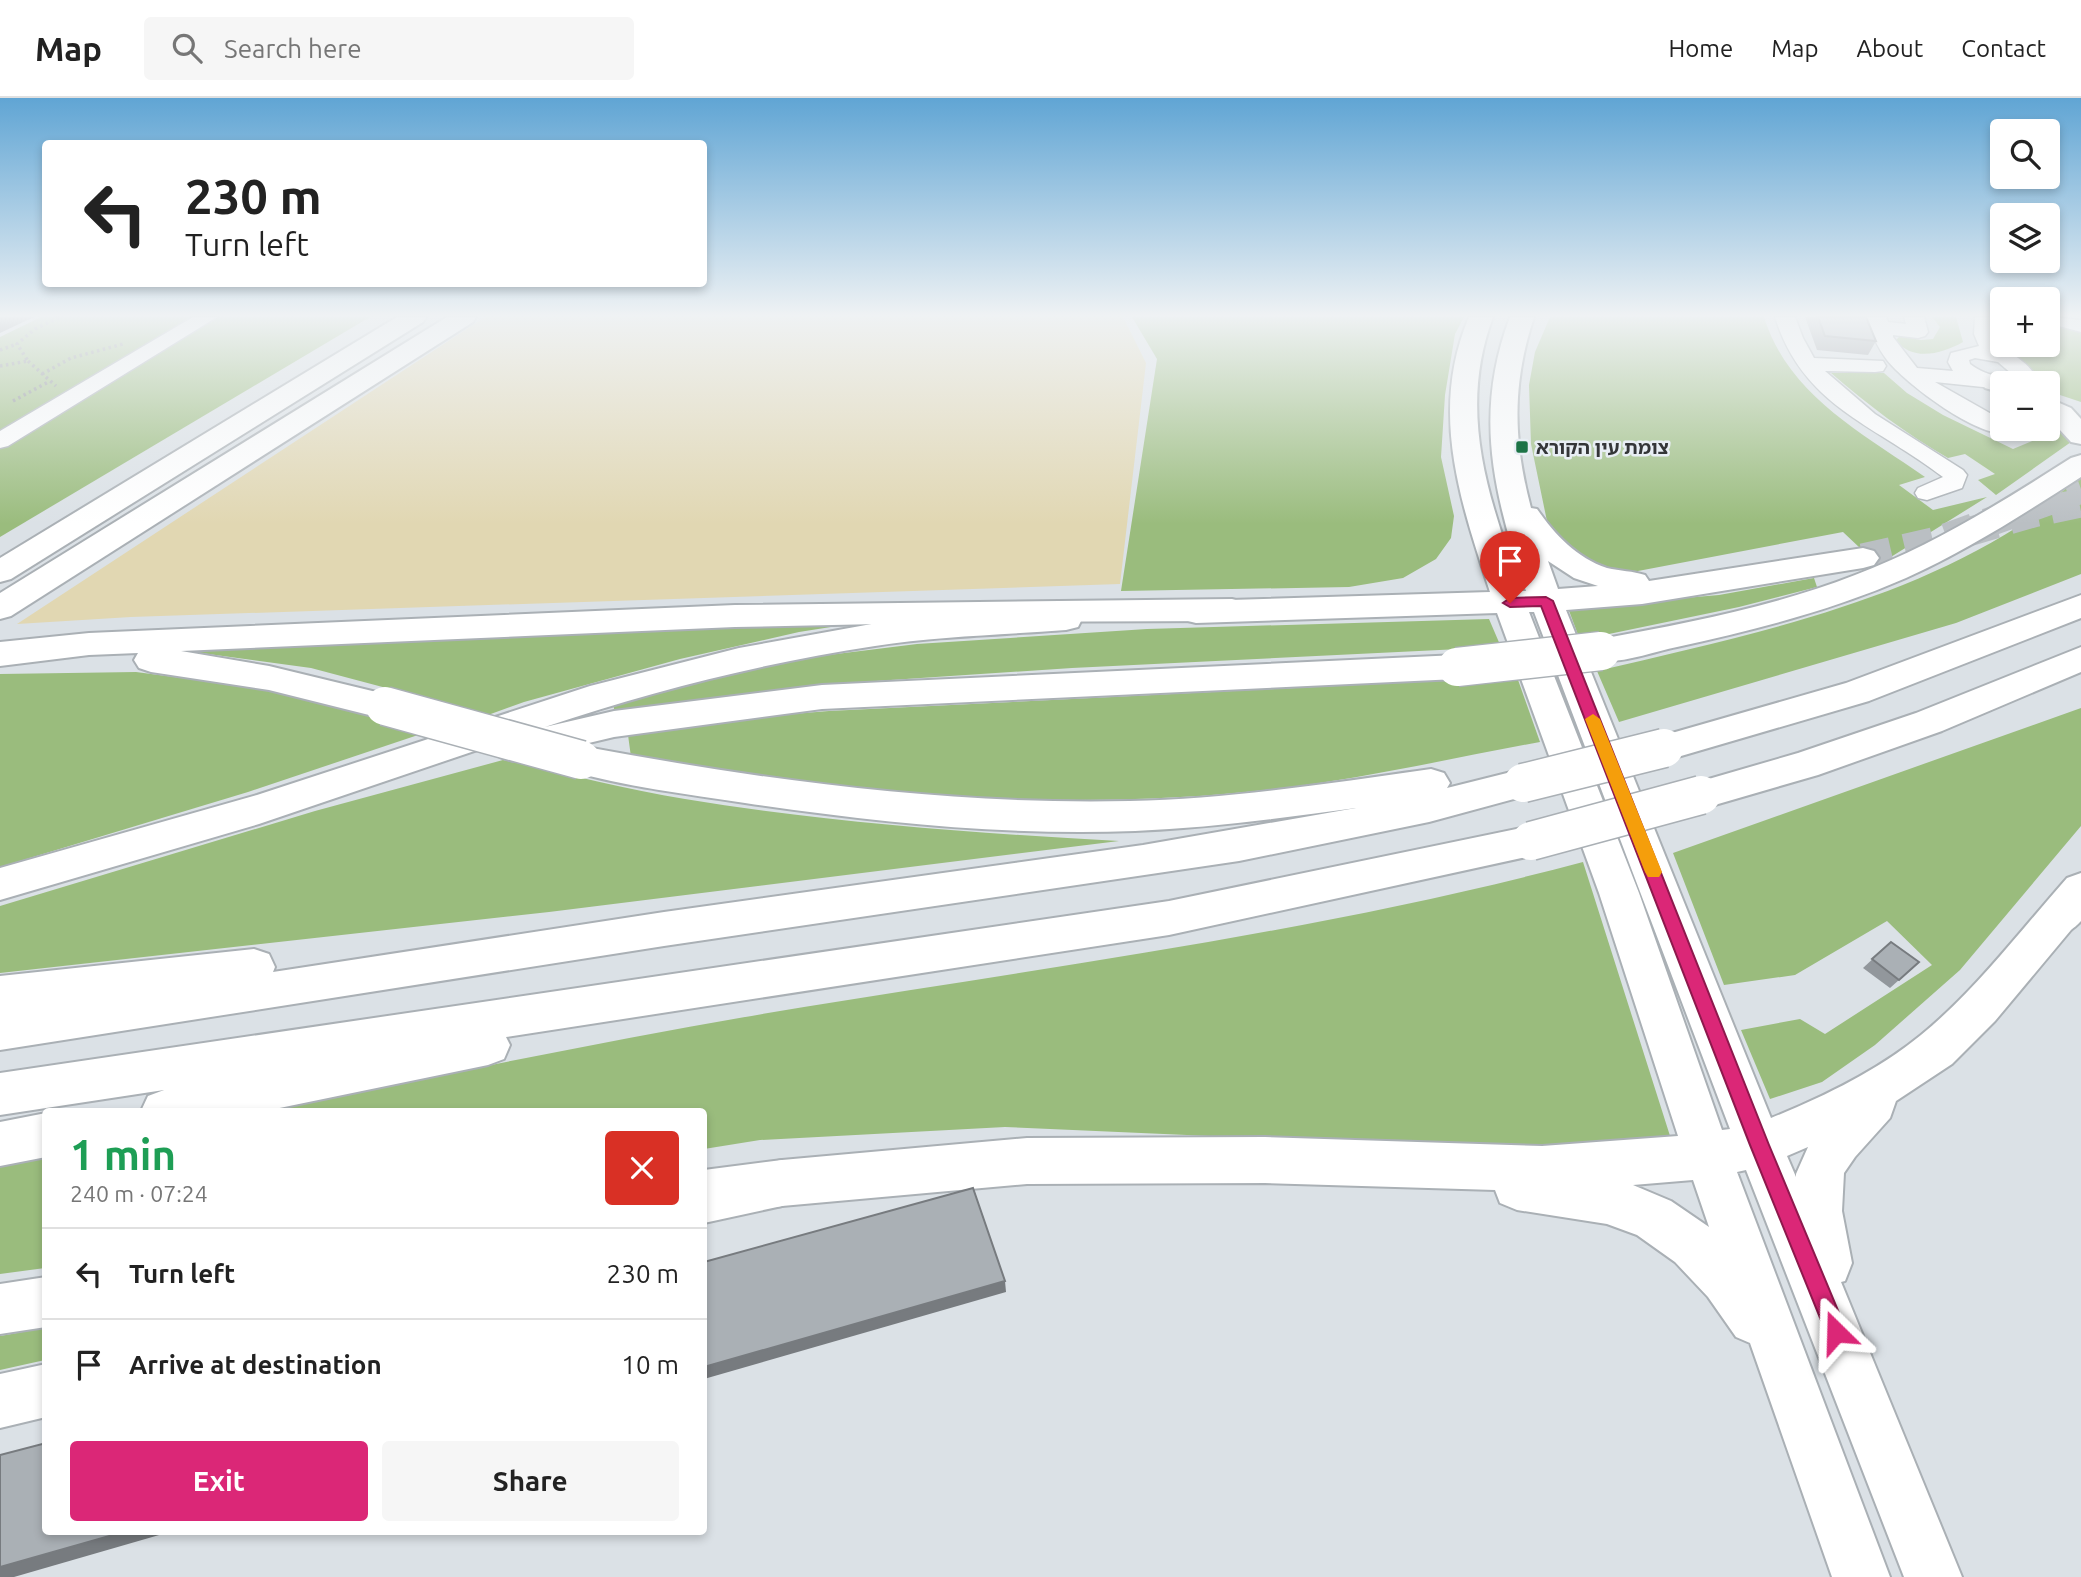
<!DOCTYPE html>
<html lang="en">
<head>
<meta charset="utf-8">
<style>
	:root { --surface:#fff; --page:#f6f6f6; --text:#222; --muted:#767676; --line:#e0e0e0; --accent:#db2777 }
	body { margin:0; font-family:Ubuntu,"Noto Sans Hebrew",sans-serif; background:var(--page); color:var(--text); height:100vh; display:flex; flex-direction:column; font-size:26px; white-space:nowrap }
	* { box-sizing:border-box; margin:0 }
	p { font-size:23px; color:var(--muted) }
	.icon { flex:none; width:38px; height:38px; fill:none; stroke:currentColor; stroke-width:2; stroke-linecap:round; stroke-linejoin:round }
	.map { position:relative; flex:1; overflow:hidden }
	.details { position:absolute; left:42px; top:1010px; width:665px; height:427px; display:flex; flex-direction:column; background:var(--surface); border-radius:7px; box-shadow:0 4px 10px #0003 }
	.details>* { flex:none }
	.top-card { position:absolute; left:42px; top:42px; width:665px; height:147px; border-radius:7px; box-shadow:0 4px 10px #0003; background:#fff; color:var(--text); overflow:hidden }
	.controls { position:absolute; left:1990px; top:21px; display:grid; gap:14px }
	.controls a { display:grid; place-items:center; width:70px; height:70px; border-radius:7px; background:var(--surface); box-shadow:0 4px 10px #0003; font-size:35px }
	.pin { position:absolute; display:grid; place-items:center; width:60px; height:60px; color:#fff; margin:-72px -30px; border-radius:50% 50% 50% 0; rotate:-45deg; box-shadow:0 0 7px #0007 }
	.pin .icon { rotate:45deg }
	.me { position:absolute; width:77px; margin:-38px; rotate:338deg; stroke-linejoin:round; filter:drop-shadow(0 0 5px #0008) }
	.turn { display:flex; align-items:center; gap:24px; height:147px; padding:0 28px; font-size:32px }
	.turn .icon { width:91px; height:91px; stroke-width:2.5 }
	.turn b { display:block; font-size:49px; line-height:60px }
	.round { display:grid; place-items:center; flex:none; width:74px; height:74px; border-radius:7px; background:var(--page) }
	.headline { display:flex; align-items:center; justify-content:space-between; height:119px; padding:0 28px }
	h1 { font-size:42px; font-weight:700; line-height:52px; color:#1e9e55 }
	.primary-button { display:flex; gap:14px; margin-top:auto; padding:14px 28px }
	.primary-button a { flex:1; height:80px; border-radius:7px; background:var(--accent); color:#fff; font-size:28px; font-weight:700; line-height:80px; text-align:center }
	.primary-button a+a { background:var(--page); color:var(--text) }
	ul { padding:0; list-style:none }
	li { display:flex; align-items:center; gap:21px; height:91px; padding:0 28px; border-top:2px solid var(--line) }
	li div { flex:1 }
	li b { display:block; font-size:26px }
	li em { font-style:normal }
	header { display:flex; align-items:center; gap:42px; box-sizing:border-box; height:98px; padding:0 35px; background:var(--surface); border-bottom:2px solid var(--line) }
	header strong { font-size:33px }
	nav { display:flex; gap:38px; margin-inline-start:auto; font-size:24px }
	.search { width:490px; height:63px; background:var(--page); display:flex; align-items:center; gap:18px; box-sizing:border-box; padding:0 24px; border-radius:7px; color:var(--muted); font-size:26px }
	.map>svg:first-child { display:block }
</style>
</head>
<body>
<header>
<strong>Map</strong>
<div class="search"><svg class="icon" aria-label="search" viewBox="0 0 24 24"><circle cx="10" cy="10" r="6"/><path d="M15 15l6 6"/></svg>Search here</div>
<nav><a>Home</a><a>Map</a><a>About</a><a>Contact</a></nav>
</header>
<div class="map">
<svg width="2081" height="1479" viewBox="0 0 2081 1479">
	<rect width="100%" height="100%" fill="#dbe1e6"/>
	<g fill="#9abc7d">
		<path d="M41,219H197L153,250L0,340V239Z"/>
		<path d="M217,219H370L0,439V347Z"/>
		<path d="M1132,219H1464L1455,236L1445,297L1441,359L1454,418L1451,440L1436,461L1403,480L1349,489L1121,493L1157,261Z"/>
		<path d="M1550,219H1764C1788,297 1862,335 1925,379L1899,387L1933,412L1987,399L1878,467L1843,434L1638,473L1604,472L1577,460L1548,428L1531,346L1529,287L1535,254Z"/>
		<path d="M1932,219H1956L1963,244C1942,256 1912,264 1896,242L1900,238L1921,242L1933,241L1940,229Z"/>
		<path d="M2002,219V247H2048V223L2081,232V304L2048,293V285H2034L2031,275L2001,254L1991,233L1995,220Z"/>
		<path d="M1831,275H1884L1907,295L1943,317L2013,351L2037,341L2056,322L2071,344L1996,397L1978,382L1995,376L1965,356L1948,360C1905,335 1868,307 1831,275Z"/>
		<path d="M2081,378V476L1956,525L1619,624L1597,573C1740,539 1894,508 2019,428C2041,414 2060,394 2081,378Z"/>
		<path d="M1814,480L1817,489L1739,509L1580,542L1568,510L1719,497Z"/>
		<path d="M1489,521L1501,549L1072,570L831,586L741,597L615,618L613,603L796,561L917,546L1147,531Z"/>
		<path d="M869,523L799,534L680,561L524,604L488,617L311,570L186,553Z"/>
		<path d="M136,574L265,591L333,604L421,636L248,694L0,769V576Z"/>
		<path d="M1517,579L1540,644C1452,660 1363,681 1274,691C1060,716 842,695 631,659L628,637L768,618L829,613Z"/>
		<path d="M2081,610V728L1960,872L1875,947L1822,984L1770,1001L1741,932L1800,921L1825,936L1932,867L1887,823L1795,877L1724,887L1673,755Z"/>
		<path d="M503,662C564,675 624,691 685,701C829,725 974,735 1119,743L549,814L0,875V808L315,713Z"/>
		<path d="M1583,764L1671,1041L1516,1048L1394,1046L1005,1029L760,1042L704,1051V1013H258C440,978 621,939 804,909C1064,867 1328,832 1583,764Z"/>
		<path d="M45,1054V1170L0,1176V1063Z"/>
		<path d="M45,1230V1262L0,1272V1238Z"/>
	</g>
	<path fill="#e1d7b2" d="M485,219H1123L1146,265L1120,486L131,519L17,526Z"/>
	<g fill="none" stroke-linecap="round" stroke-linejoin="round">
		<path stroke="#babfc3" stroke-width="29" stroke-dasharray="29 14" stroke-linecap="butt" d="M1863,460L1937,443L2081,391"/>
		<path stroke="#babfc3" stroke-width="29" stroke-dasharray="29 14" stroke-linecap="butt" d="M1968,434L2033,415L2081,405"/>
		<defs>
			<g id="minor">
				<path d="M193,219H217L8,348L0,350V333Z"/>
				<path d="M1775,219H1795L1803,240L1814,260L1883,263L1886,268L1883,273L1875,274L1825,273L1875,316L1963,372L1967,377L1962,390L1927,402L1918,400L1915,395L1918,390L1943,379C1876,327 1803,309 1775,219Z"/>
				<path d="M1866,219H1886L1888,224L1906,226L1904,219H1924L1928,234L1925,238L1918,240L1893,237V239L1917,270L1953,273L1948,264L1951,255L1979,248L1974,236L1975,219H1995C1988,252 2021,254 2035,277C2027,288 2015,285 2002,285V291L1935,284L2002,322V331H2013L2010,335C1980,342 1906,286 1887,262C1877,249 1871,234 1866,219ZM1975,260L1998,264L2012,276C1999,282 1982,275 1970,266L1969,262Z"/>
				<path d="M2048,219L2081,222V234L2048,225Z"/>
			</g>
			<g id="major">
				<path d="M1469,219H1493C1457,314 1489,402 1522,493H1526C1494,397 1473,317 1510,219H1534C1512,285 1513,343 1531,410L1537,411C1555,437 1577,460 1607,470C1620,473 1633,473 1645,477L1649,483L1863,450L1874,453L1879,460L1874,467L1863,470L1642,506L1566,512L1771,1020C1823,999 1877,973 1921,937C1976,892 2020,833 2067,780L2081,775V820L1995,923L1952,966L1896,1003L1890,1020L1855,1059L1844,1075L1842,1113L1852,1165L1845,1183L1841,1184L1962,1479H1904L1746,1072L1737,1074L1890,1479H1832L1750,1245L1736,1239L1708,1199L1675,1164L1637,1137L1607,1126L1517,1112L1500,1105L1495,1092L1265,1085L1027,1086L782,1108L704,1118V1072L782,1062L1027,1040L1265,1039L1542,1048L1678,1038L1599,795L1497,515L1196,525L1184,522L1180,514L1184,506L1196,503L1490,494C1460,402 1429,313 1469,219ZM1548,463L1574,480L1598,488L1558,491ZM1529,514H1534L1730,1031L1722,1032L1639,795ZM1808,1049L1796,1076V1079L1787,1058ZM1693,1082L1709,1129L1671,1103L1633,1087Z"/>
				<path d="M1994,276L2011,281L2014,285H2002V295L1985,290L1981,284L1985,278Z"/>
				<path d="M2048,300L2071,310L2081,321V346L2071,344L2048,319Z"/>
				<path d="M2081,357V379C2025,415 1968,452 1906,480C1833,512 1755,532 1677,549C1651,554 1615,569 1589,561L1584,553L1589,545L1601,541C1687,525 1773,509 1855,477C1932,448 2002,404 2071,360Z"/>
				<path d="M1066,510L1078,513L1082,521L1078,529L1066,532C1003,537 938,538 875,548C763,565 652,593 545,629L614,613L822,587L1457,557L1469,561L1474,569L1469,577L1457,581L822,611L614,639L513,663L500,659L495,650L498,645L259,726L0,802V770L257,697L590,588L739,550L877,525Z"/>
				<path d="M46,1179V1229L0,1236V1186Z"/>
			</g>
			<g id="highway">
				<path d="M397,219H426L423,224L11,481L0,484V460Z"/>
				<path d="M447,219H476L473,224L11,518L0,521V495Z"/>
				<path d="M2081,497V520L1869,603L1664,663L1651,659L1646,650L1651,641L1846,585Z"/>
				<path d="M1232,501L1243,504L1248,512L1243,520L1232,523L973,524L735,529L181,553L269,568L397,599L403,608L397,617L385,621L269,592L151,574L139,570L134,562L138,555L89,557L0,568V544L89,535L735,507Z"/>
				<path d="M2081,549V574L1942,633L1818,677L1701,711L1688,707L1682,697L1688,687L1798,655L1916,615Z"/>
				<path d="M581,648C763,682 945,707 1130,703C1231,701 1331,685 1431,671L1444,675L1450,685L1447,690L1523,671L1536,675L1542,685L1536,695L1429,724L1239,763L664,848L0,952V878L254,851L269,856L275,869L273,874L664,814L1143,747L1356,710C1282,720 1209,730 1135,733C1004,738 874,724 745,705C687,696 624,689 568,672L563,662L568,652Z"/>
				<path d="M1531,728L1545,732L1550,743L1545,754L1531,758L1169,837L506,939L510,947L504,961L488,967L265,1013H141L148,998L164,992L0,1017V975L1169,803Z"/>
				<path d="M2081,781V823C2069,836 2060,838 2044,832L2038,820C2047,802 2062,787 2081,781Z"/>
				<path d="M46,1015V1059L0,1068V1024Z"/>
				<path d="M782,1062L799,1069L806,1085L799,1101L782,1108L704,1125V1079Z"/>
				<path d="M46,1266V1319L0,1330V1276Z"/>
			</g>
		</defs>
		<use href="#minor" stroke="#aab0b5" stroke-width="3"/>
		<use href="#major" stroke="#aab0b5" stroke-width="4"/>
		<use href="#highway" stroke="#aab0b5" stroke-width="4"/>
		<g stroke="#85898d" stroke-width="3.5" stroke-dasharray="2.5 3.5" stroke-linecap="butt">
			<path d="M0,252L17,246"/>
			<path d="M28,263L56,288"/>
			<path d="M0,268L28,263L17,246L35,231L60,219"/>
			<path d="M42,276L71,260L123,246"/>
			<path d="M13,303L50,283"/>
		</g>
		<use href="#minor" fill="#fff" fill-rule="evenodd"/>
		<use href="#major" fill="#fff" fill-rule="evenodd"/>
		<use href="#highway" fill="#fff" fill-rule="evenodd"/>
		<defs>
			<path id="major-bridge" d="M1457,569L1601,553"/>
			<g id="highway-bridge">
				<path d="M385,608L581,662"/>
				<path d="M1523,685L1664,650"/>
				<path d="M1531,743L1701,697"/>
			</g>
		</defs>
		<use href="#major-bridge" stroke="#aab0b5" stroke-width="41" stroke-linecap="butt"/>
		<use href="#highway-bridge" stroke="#aab0b5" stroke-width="41" stroke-linecap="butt"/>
		<use href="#major-bridge" stroke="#fff" stroke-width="38"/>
		<use href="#highway-bridge" stroke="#fff" stroke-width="38"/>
	</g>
	<g fill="#92979c">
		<path d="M1805,219H1866L1876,243L1868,257L1817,252Z"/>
		<path d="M1891,844L1919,864L1890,890L1863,870Z"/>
	</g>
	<g fill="#777b7f">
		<path d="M0,219H34L0,235Z"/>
		<path d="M1005,1183L1006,1194L704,1281V1269Z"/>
		<path d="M127,1433H173L14,1479H0V1469Z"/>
	</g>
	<g fill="#aab0b5" stroke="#777b7f" stroke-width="2">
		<path d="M1818,219H1866L1876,243L1825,238Z"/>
		<path d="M1891,844L1919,864L1899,882L1872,861Z"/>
		<path d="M973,1090L1005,1183L704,1269V1164Z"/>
		<path d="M46,1345V1433H127L0,1469V1357Z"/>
	</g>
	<linearGradient id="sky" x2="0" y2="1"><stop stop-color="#60a5d4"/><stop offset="0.51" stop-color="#eff2f4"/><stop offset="1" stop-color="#eff2f4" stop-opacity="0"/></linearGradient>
	<rect width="2081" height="426" fill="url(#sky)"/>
	<path fill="#db2777" stroke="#8e194d" stroke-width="2" d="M1546,499L1553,503L1769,1047L1847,1234L1844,1242L1836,1245L1829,1242L1750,1047L1541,508L1510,509L1503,505L1510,500Z"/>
	<path fill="#f59e0b" d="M1593,616L1600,621L1662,774L1659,779H1648L1645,774L1585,621Z"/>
	<rect fill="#1c7346" stroke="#e8eef4" stroke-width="2.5" x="1515" y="342" width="14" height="14" rx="3.5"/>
	<g text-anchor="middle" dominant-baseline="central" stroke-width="5" stroke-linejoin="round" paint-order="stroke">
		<g font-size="19" font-weight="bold" fill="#343638" stroke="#e8eef4" text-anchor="start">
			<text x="1536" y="349">צומת עין הקורא</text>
		</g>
	</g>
</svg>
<div class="controls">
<a><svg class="icon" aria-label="search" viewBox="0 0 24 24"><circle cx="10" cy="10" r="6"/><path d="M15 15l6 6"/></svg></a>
<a><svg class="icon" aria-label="layers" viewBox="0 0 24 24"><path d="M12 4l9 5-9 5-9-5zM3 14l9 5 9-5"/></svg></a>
<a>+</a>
<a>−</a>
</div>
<div class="pin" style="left:1510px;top:505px;background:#d93025"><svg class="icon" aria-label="arrive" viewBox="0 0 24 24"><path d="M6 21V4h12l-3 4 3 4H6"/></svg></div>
<svg class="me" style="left:1836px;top:1234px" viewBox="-20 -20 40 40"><path d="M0-17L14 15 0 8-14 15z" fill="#db2777" stroke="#fff" stroke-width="4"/></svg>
<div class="top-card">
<div class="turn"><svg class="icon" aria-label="left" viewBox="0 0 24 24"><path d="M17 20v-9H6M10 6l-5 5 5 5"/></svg><div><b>230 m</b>Turn left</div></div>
</div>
<section class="details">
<div class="headline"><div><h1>1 min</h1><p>240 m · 07:24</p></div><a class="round" style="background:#d93025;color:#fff"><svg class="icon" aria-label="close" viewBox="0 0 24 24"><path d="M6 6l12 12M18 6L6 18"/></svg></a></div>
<ul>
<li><svg class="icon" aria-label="left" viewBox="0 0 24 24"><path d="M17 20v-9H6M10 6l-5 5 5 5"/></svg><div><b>Turn left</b></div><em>230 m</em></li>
<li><svg class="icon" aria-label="arrive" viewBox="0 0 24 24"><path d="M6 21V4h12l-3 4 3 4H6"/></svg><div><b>Arrive at destination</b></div><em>10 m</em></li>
</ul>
<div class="primary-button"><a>Exit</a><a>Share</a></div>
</section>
</div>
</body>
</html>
